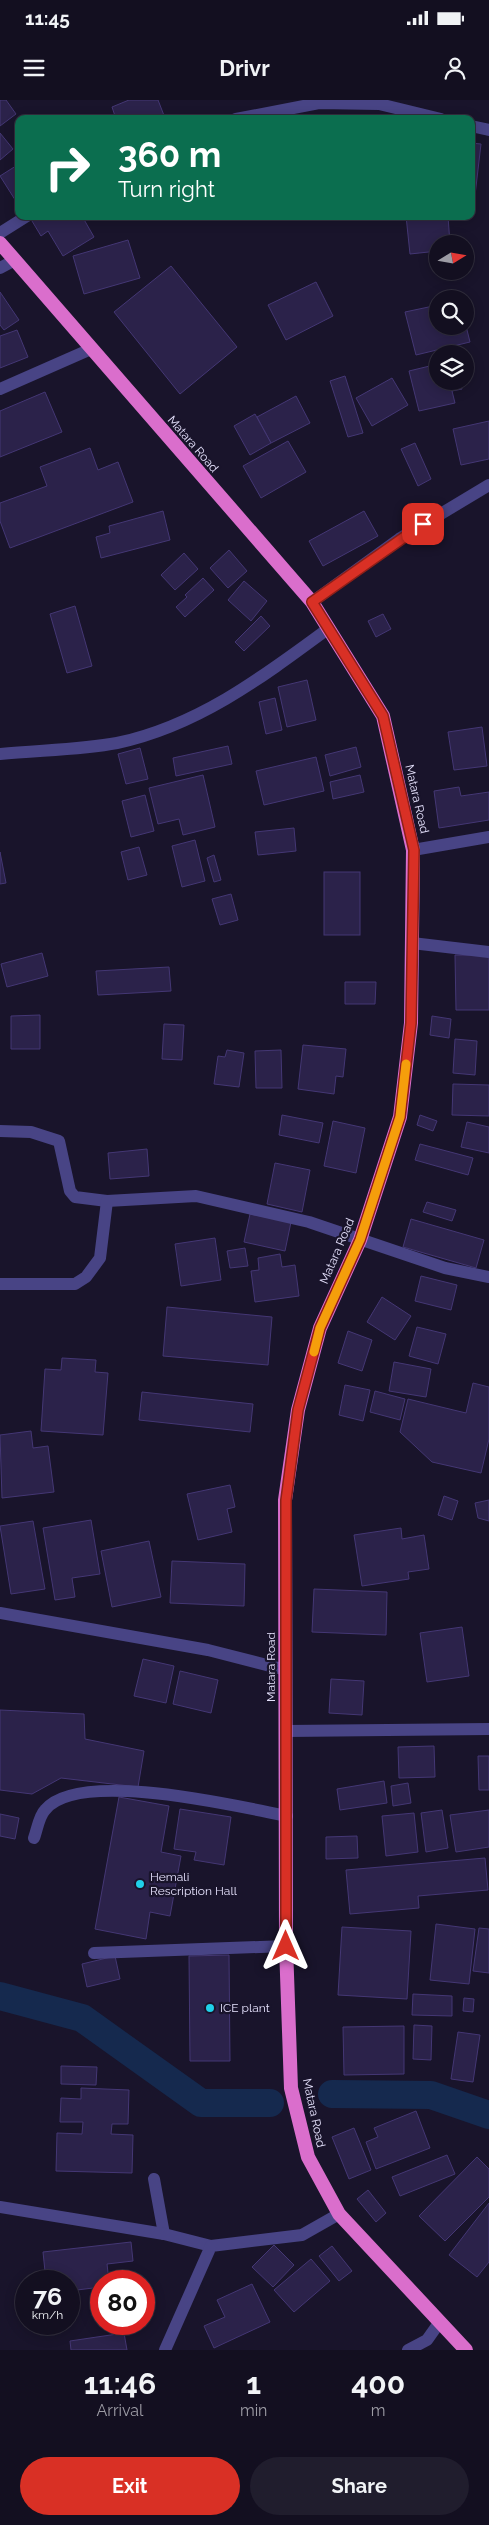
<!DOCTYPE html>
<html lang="en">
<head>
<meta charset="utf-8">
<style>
	:root { --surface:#130f20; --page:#201d2d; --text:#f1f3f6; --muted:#9d9ca5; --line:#322f3e; --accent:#d93025 }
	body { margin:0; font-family:Raleway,sans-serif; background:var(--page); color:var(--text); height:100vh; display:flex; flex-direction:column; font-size:19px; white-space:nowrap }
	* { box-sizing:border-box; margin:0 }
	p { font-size:16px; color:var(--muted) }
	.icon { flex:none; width:28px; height:28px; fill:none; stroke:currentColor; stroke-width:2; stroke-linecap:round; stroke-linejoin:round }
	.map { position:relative; height:2250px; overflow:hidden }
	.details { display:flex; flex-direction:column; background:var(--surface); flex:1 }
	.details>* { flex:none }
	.banner { position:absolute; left:15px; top:15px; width:460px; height:105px; border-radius:10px; box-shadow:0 2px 12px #0003,0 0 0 1px var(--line); background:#0b6e4f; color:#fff; overflow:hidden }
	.needle { width:32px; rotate:79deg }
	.controls { position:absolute; left:429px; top:135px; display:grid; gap:10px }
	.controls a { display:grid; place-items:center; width:45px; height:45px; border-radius:50%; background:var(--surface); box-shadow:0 2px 12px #0003,0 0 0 1px var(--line); font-size:25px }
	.speed { position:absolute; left:15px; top:2170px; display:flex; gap:10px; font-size:25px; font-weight:700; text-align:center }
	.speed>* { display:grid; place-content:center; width:65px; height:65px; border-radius:50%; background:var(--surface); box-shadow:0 2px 12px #0003,0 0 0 1px var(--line); line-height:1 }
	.speed small { font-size:12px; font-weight:400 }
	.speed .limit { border:8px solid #d22; background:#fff; color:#111 }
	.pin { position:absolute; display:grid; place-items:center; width:42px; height:42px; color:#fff; margin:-21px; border-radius:10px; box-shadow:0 2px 8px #0006 }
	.me { position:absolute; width:55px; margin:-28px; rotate:0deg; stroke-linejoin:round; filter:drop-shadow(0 0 4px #0008) }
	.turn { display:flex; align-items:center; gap:18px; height:105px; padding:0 20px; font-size:22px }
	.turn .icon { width:65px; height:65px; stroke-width:2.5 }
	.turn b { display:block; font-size:35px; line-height:42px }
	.eta { display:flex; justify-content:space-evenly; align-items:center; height:85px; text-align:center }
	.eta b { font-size:30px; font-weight:700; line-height:35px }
	.cta { display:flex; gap:10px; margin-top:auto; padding:10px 20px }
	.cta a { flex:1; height:58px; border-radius:30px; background:var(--accent); color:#fff; font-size:20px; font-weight:700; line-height:58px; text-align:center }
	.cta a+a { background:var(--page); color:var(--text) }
	.status { display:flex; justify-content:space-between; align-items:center; height:35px; padding:0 25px; background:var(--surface); direction:ltr }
	.status svg { height:14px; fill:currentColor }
	header { display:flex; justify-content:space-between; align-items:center; height:65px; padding:0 20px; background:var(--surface); font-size:22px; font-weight:700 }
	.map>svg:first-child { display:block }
</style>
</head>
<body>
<div class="status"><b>11:45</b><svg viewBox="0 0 49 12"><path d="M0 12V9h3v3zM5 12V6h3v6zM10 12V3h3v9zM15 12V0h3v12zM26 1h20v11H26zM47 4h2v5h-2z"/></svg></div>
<header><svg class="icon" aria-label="menu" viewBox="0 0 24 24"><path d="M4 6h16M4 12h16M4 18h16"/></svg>Drivr<svg class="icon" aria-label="person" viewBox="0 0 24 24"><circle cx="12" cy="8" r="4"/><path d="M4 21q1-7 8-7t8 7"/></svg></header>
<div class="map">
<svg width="489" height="2250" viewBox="0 0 489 2250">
	<rect width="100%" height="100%" fill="#19142b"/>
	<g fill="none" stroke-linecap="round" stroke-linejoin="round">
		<g stroke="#15294e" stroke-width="28">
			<path d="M0,1896L82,1918L201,2003H270"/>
			<path d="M332,1994L431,1995L489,2015"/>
		</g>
	</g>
	<g fill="#2b224a" stroke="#443774">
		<path d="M0,0H6L16,14L0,26Z"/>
		<path d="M129,0H158L165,18L116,19L112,7Z"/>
		<path d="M0,33L13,49L0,60Z"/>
		<path d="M471,43L481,44L474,104L471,103Z"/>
		<path d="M19,64V106L0,76Z"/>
		<path d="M39,116H82L94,137L63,156L48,131L41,136L32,121Z"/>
		<path d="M406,116H448L450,144H438V151L410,154Z"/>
		<path d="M128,140L140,178L84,194L73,156Z"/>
		<path d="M171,166L237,247L180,294L114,212Z"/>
		<path d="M316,182L333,216L286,240L268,205Z"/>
		<path d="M0,192L19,220L4,230L0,225Z"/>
		<path d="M438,205V226H465V222L470,242L416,255L405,212Z"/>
		<path d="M17,230L28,257L0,268V236Z"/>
		<path d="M438,264V281H460L462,289L452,291L455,303L419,311L409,271Z"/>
		<path d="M345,276L363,333L348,337L330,281Z"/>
		<path d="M392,278L408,305L372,326L356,298Z"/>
		<path d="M45,292L62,332L0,357V311Z"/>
		<path d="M296,296L310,323L271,343L257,317Z"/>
		<path d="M255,314L271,343L250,355L234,326Z"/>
		<path d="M489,321V359L461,365L453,329Z"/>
		<path d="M288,341L306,372L261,398L243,366Z"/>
		<path d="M415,343L431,379L418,386L401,349Z"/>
		<path d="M90,348L98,370L118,362L133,402L10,448L0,421V403L47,386L40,367Z"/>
		<path d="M163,411L170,440L101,458L96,437L110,433L109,426Z"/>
		<path d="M364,411L378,436L323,466L309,441Z"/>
		<path d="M229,450L247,471L228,488L210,468Z"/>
		<path d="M184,453L198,469L175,490L161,475Z"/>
		<path d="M203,478L214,490L185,517L176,507L187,497L185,495Z"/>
		<path d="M244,481L267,501L251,521L228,500Z"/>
		<path d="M75,506L92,566L67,573L50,514Z"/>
		<path d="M383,514L391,529L376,537L368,521Z"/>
		<path d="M261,516L270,526L244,551L235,542Z"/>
		<path d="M307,580L316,620L287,627L278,587Z"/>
		<path d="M275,598L282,630L266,634L259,602Z"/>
		<path d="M482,627L487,666L454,670L448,632Z"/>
		<path d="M228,646L232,664L176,676L173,658Z"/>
		<path d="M356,647L361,667L330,676L325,655Z"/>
		<path d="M140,648L148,679L126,684L118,654Z"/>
		<path d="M316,657L324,691L264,705L256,671Z"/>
		<path d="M203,675L215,727L183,735L179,719L158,724L149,688Z"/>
		<path d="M360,675L364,692L333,699L330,682Z"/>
		<path d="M459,687L461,696L489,692V720L439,728L434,691Z"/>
		<path d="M145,695L154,731L131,737L122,701Z"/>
		<path d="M294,728L296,751L258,755L255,732Z"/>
		<path d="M195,740L205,781L182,787L172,746Z"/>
		<path d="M139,747L147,775L128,780L121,752Z"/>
		<path d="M0,752L6,783L0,784Z"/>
		<path d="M214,755L221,780L214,782L207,758Z"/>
		<rect x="324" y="772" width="36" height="63"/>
		<path d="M231,794L238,820L220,825L212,799Z"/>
		<path d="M42,853L48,876L7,887L1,864Z"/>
		<path d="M455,855H489V910H456Z"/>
		<path d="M169,867L171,891L98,895L96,871Z"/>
		<path d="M345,882H376L375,904H345Z"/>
		<path d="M40,915V949H11V916Z"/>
		<path d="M432,916L451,919L449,938L430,935Z"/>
		<path d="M164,924L184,925L182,960L162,959Z"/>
		<path d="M455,939L477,941L475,975L453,973Z"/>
		<path d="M303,945L346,949L343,977L336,976L334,994L298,989Z"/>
		<path d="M227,950L244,953L239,987L214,984L218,956L225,957Z"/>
		<path d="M281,950L282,988H256L255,951Z"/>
		<path d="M453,984L489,985V1016L452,1015Z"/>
		<path d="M282,1015L323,1023L319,1043L279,1035Z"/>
		<path d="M420,1015L437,1021L433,1031L417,1025Z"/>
		<path d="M333,1021L365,1028L356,1073L324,1066Z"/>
		<path d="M467,1022L489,1027V1053L461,1047Z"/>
		<path d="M420,1044L473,1058L468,1075L415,1060Z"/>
		<path d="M147,1049L149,1076L110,1079L108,1053Z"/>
		<path d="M275,1063L310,1070L302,1112L267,1104Z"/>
		<path d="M427,1102L456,1110L452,1121L423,1112Z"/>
		<path d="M250,1114L291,1122L285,1151L244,1142Z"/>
		<path d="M411,1119L484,1140L476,1168L403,1147Z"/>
		<path d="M215,1138L221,1180L181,1186L175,1144Z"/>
		<path d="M245,1148L248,1166L230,1168L227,1151Z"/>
		<path d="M280,1154L282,1167L295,1165L299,1196L255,1202L251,1171L259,1170L258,1158Z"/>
		<path d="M421,1176L457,1185L451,1210L415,1201Z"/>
		<path d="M382,1197L411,1216L395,1240L367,1222Z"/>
		<path d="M167,1207L272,1217L268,1265L163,1256Z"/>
		<path d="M417,1227L446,1234L438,1264L409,1256Z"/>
		<path d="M348,1231L372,1240L362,1271L338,1263Z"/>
		<path d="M62,1258L96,1260L95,1272L108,1273L103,1335L41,1331L45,1269L61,1270Z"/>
		<path d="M394,1262L431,1269L426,1297L389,1291Z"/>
		<path d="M473,1283L489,1287V1339L481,1373L432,1362L400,1332L408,1299L466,1313Z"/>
		<path d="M345,1285L370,1290L363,1321L339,1315Z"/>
		<path d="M375,1291L405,1299L400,1320L370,1312Z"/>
		<path d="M142,1292L253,1304L250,1332L139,1320Z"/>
		<path d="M31,1331L33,1348L48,1346L54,1392L2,1398L0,1335Z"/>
		<path d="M230,1385L235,1407L227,1409L232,1432L198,1440L187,1394Z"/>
		<path d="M444,1396L458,1401L452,1420L438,1415Z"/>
		<path d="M489,1400V1421L478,1418L475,1403Z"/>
		<path d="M91,1420L100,1474L72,1478L75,1497L55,1500L43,1428Z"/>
		<path d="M33,1421L45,1489L11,1494L0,1426Z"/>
		<path d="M401,1428L402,1439L424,1435L429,1469L408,1472L409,1479L362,1486L354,1435Z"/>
		<path d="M149,1441L161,1497L112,1507L101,1451Z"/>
		<path d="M172,1461L245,1464L244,1506L170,1503Z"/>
		<path d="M314,1489L387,1492L386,1535L312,1532Z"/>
		<path d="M462,1527L469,1576L427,1582L420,1533Z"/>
		<path d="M143,1559L174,1566L166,1603L134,1596Z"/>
		<path d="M180,1571L218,1580L211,1613L173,1604Z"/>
		<path d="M331,1579L364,1581L362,1615L329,1613Z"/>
		<path d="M0,1610L84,1614L85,1639L144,1651L138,1687L61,1678L32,1694L0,1690Z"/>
		<path d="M434,1646L435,1677L399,1678L398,1647Z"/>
		<path d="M478,1656H489V1690H479Z"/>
		<path d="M384,1681L387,1703L340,1710L337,1689Z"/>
		<path d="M408,1683L411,1703L393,1706L391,1686Z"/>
		<path d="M119,1697L169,1706L161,1752L181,1756L170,1816L150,1812L146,1839L95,1829Z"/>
		<path d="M180,1709L231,1717L224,1765L194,1760L196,1752L174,1749Z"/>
		<path d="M442,1710L448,1748L426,1752L421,1713Z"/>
		<path d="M489,1710V1747L456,1752L450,1715Z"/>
		<path d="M414,1713L418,1752L386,1756L382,1716Z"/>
		<path d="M0,1714L19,1718L15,1739L0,1736Z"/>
		<path d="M357,1736L358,1758L326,1759V1737Z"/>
		<path d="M485,1758L488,1790L418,1796L419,1808L350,1814L346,1770Z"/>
		<path d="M436,1824L475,1829L469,1884L430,1880Z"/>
		<path d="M342,1827L411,1831L407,1899L338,1895Z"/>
		<path d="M479,1828L489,1829V1873L473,1871Z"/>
		<path d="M229,1855L230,1961H190L189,1856Z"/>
		<path d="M115,1856L120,1879L87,1887L82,1864Z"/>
		<path d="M413,1894L452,1896V1916L412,1915Z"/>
		<path d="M464,1898L474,1899L473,1912L463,1911Z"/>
		<path d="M414,1925L432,1926L431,1960L413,1959Z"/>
		<path d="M404,1926V1974L344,1975L343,1927Z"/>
		<path d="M458,1932L480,1935L473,1982L451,1979Z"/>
		<path d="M61,1966L97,1967L96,1985L61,1984Z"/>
		<path d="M81,1988L129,1990L128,2024H112L111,2034L133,2035L132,2073L56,2071L57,2033L82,2034L83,2022H60L61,1998L81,1999Z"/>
		<path d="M416,2011L430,2048L376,2069L366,2042L378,2037L374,2028Z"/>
		<path d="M354,2028L371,2070L349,2079L332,2037Z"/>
		<path d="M447,2055L455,2074L400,2096L392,2077Z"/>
		<path d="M477,2057L489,2069V2097L445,2141L419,2116Z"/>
		<path d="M368,2090L386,2113L376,2122L357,2099Z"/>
		<path d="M489,2103V2162L477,2177L449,2155Z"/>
		<path d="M131,2142L133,2161L107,2164L109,2181H101V2187L69,2191V2181H46L43,2152Z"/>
		<path d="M274,2145L294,2165L273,2187L252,2167Z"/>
		<path d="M332,2146L352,2171L339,2181L319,2156Z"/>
		<path d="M311,2159L330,2181L294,2212L274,2190Z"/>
		<path d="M252,2184L270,2222L214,2248L204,2226L225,2217L217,2200Z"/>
		<path d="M124,2233L127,2250H71L70,2241Z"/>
	</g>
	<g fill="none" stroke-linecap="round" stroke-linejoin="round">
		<g stroke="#484485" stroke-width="12">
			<path d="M236,19L319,3L379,4L441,19"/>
			<path d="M471,26L489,30"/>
			<path d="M0,133L27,116"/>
			<path d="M0,168L13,161"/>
			<path d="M0,289L91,249"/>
			<path d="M312,502L399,439L489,385"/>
			<path d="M0,654C38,650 80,650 117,643C198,626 264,576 329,528"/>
			<path d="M413,750L489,737"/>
			<path d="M412,843L489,852"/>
			<path d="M0,1031L31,1032L59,1041L70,1091L75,1097L107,1101"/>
			<path d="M0,1184H75L86,1177L100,1158L107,1101L196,1096L309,1122L445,1168L489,1177"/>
			<path d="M0,1513L208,1550L286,1570"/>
			<path d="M286,1631L489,1629"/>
			<path d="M34,1738C37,1730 39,1716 45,1710C78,1668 240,1707 287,1716"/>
			<path d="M94,1853L286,1846"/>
			<path d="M154,2079L164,2134"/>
			<path d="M0,2107L164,2134L211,2146"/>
			<path d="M165,2250L211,2146L302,2135L339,2114"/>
			<path d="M408,2250L427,2240L439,2223"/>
		</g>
		<path stroke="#da6ecc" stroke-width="14" d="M0,143L312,502L383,616L413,750L411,923L400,1017L360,1140L320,1228L298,1310L285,1400L286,1846L291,1988L308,2057L339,2114L466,2250"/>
	</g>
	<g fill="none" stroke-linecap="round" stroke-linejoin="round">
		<defs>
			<path id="route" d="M286,1846V1400L298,1310L320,1228L360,1140L400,1017L411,923L414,750L383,616L312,502L423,424"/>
		</defs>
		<use href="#route" stroke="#8d1f18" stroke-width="12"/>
		<use href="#route" stroke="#d93025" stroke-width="9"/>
		<path stroke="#f59e0b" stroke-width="9" d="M314,1252L320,1228L360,1140L400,1017L406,964"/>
	</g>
	<g fill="#20d0e9" stroke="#19142b" stroke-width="2">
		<circle cx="140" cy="1784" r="5"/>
		<circle cx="210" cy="1908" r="5"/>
	</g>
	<g text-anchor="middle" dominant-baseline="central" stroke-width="4.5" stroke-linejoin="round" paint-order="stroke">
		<g font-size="12" fill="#e5e1fc" stroke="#19142b">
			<text transform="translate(193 344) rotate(49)">Matara Road</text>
			<text transform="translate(417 699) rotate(77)">Matara Road</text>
			<text transform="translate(337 1151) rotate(-67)">Matara Road</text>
			<text transform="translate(271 1567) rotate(-90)">Matara Road</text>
			<text transform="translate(314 2013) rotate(78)">Matara Road</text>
		</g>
		<g font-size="12" fill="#e5e1fc" stroke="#19142b" text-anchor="start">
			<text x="150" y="1777">Hemali<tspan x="150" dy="14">Rescription Hall</tspan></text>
			<text x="220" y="1908">ICE plant</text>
		</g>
	</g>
</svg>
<div class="controls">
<a><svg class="needle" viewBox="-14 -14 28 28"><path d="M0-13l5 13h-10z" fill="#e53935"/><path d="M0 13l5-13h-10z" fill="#9d9ca5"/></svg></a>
<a><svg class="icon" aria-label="search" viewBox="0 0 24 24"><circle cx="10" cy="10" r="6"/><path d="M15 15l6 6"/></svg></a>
<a><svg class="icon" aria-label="layers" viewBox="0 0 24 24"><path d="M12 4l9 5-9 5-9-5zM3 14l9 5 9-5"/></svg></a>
</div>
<div class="speed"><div>76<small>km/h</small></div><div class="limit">80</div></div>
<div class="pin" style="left:423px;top:424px;background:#d93025"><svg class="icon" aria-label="arrive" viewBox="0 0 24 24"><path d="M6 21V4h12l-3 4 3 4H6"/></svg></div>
<svg class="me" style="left:286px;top:1846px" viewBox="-20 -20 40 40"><path d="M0-17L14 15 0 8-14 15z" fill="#d93025" stroke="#fff" stroke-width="4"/></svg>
<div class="banner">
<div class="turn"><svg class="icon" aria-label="right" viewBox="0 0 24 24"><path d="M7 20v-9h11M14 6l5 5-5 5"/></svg><div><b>360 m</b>Turn right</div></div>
</div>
</div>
<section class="details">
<div class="eta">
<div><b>11:46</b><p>Arrival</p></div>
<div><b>1</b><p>min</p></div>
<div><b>400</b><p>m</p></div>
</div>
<div class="cta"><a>Exit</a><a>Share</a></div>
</section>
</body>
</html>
